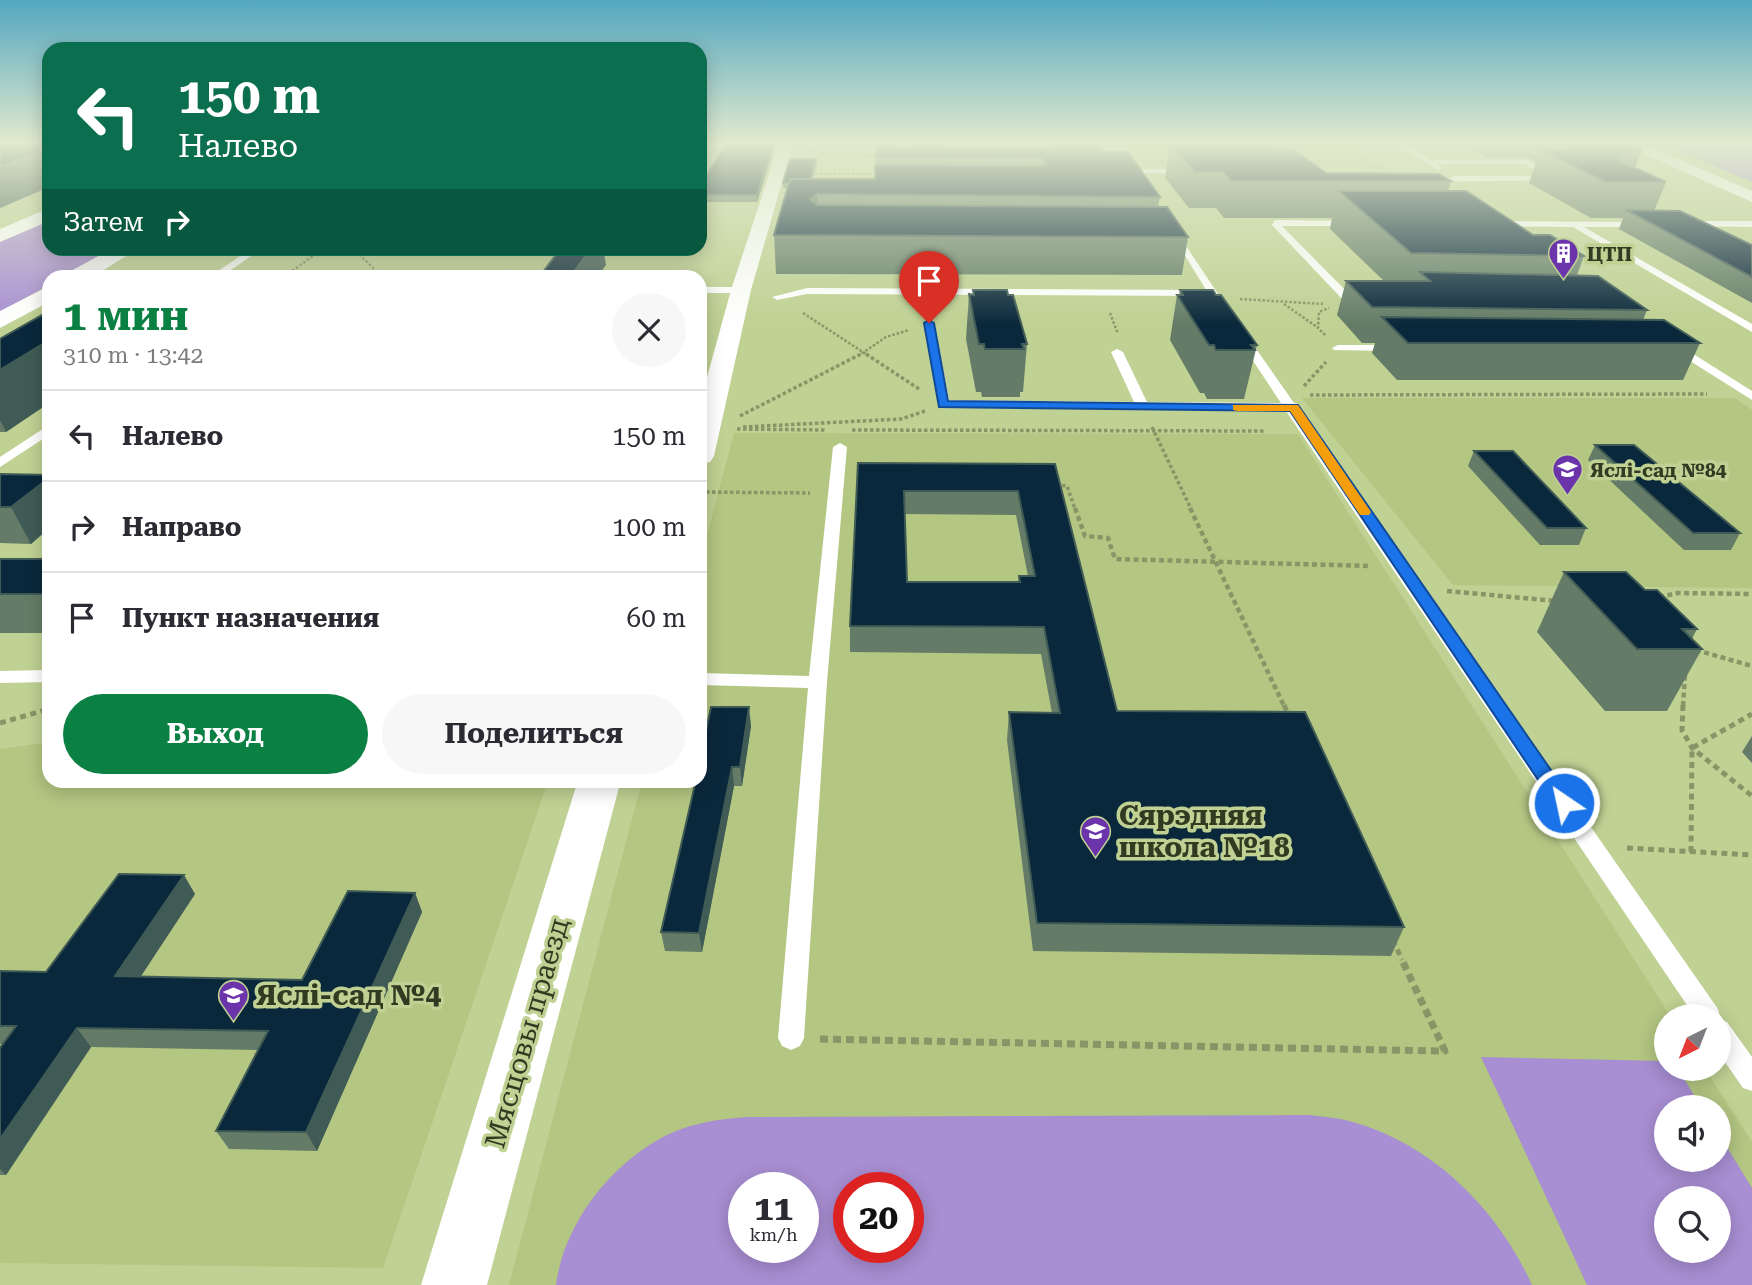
<!DOCTYPE html>
<html lang="ru">
<head>
<meta charset="utf-8">
<style>
	:root { --surface:#fff; --page:#f7f7f7; --text:#2b2b33; --muted:#7c7c81; --line:#e1e1e2; --accent:#0b8043 }
	body { margin:0; font-family:"Roboto Serif",serif; background:var(--page); color:var(--text); height:100vh; display:flex; flex-direction:column; font-size:26px; white-space:nowrap }
	* { box-sizing:border-box; margin:0 }
	p { font-size:23px; color:var(--muted) }
	.icon { flex:none; width:38px; height:38px; fill:none; stroke:currentColor; stroke-width:2; stroke-linecap:round; stroke-linejoin:round }
	.map { position:relative; flex:1; overflow:hidden }
	.drawer { position:absolute; left:42px; top:270px; width:665px; height:518px; display:flex; flex-direction:column; background:var(--surface); border-radius:21px; box-shadow:0 4px 18px #0003 }
	.drawer>* { flex:none }
	.hud { position:absolute; left:42px; top:42px; width:665px; height:214px; border-radius:21px; box-shadow:0 4px 18px #0003; background:#0b6e4f; color:#fff; overflow:hidden }
	.needle { width:46px; rotate:222deg }
	.tools { position:absolute; left:1654px; top:1004px; display:grid; gap:14px }
	.tools a { display:grid; place-items:center; width:77px; height:77px; border-radius:50%; background:var(--surface); box-shadow:0 4px 18px #0003; font-size:35px }
	.speed { position:absolute; left:728px; top:1172px; display:flex; gap:14px; font-size:35px; font-weight:700; text-align:center }
	.speed>* { display:grid; place-content:center; width:91px; height:91px; border-radius:50%; background:var(--surface); box-shadow:0 4px 18px #0003; line-height:1 }
	.speed small { font-size:18px; font-weight:400 }
	.speed .limit { border:10px solid #d22; background:#fff; color:#111 }
	.pin { position:absolute; display:grid; place-items:center; width:60px; height:60px; color:#fff; margin:-72px -30px; border-radius:50% 50% 50% 0; rotate:-45deg; box-shadow:0 0 7px #0007 }
	.pin .icon { rotate:45deg }
	.me { position:absolute; width:77px; margin:-38px; rotate:326deg; stroke-linejoin:round; filter:drop-shadow(0 0 5px #0008) }
	.turn { display:flex; align-items:center; gap:24px; height:147px; padding:0 21px; font-size:32px }
	.turn .icon { width:91px; height:91px; stroke-width:2.5 }
	.turn b { display:block; font-size:49px; line-height:60px }
	.then { display:flex; align-items:center; height:66px; padding:0 21px; background:#0003; gap:14px; font-size:26px }
	.round { display:grid; place-items:center; flex:none; width:74px; height:74px; border-radius:37px; background:var(--page) }
	.summary { display:flex; align-items:center; justify-content:space-between; height:119px; padding:0 21px }
	h1 { font-size:42px; font-weight:700; line-height:52px; color:var(--accent) }
	.primary-button { display:flex; gap:14px; margin-top:auto; padding:14px 21px }
	.primary-button a { flex:1; height:80px; border-radius:42px; background:var(--accent); color:#fff; font-size:28px; font-weight:700; line-height:80px; text-align:center }
	.primary-button a+a { background:var(--page); color:var(--text) }
	ul { padding:0; list-style:none }
	li { display:flex; align-items:center; gap:21px; height:91px; padding:0 21px; border-top:2px solid var(--line) }
	li div { flex:1 }
	li b { display:block; font-size:26px }
	li em { font-style:normal }
	.map>svg:first-child { display:block }
</style>
</head>
<body>
<div class="map">
<svg width="1752" height="1285" viewBox="0 0 1752 1285">
	<rect width="100%" height="100%" fill="#bfd193"/>
	<g fill="#b3c682" fill-rule="evenodd">
		<path d="M1123,144H1347L1381,168L1186,167L1148,163L1131,155Z"/>
		<path d="M1302,398H1735L1752,410V588L1453,585Z"/>
		<path d="M734,433L1298,434L1671,1017H1666V1069H1705L1752,1142V1285H509L642,781L700,780V562ZM1666,1108H1718V1160H1666ZM744,1188H803V1248H744ZM849,1188H908V1248H849ZM1666,1199H1718V1251H1666Z"/>
		<path d="M49,742V780L548,781L383,1268L0,1263V749Z"/>
	</g>
	<g fill="#a88ed2" fill-rule="evenodd">
		<path d="M1661,144H1752V182Z"/>
		<path d="M49,218V248L116,249L65,276H49V285L0,312V241Z"/>
		<path d="M1481,1057L1666,1061V1069H1678L1702,1108H1666V1160H1718L1719,1134L1752,1188V1285H1587ZM1666,1199H1718V1251H1666Z"/>
		<path d="M1310,1115C1324,1117 1340,1118 1353,1122C1434,1145 1498,1210 1532,1285H556C564,1222 613,1161 669,1134C695,1122 721,1119 749,1117ZM744,1188H803V1248H744ZM849,1188H908V1248H849Z"/>
	</g>
	<g fill="none" stroke-linecap="round" stroke-linejoin="round">
		<g stroke="#889566" stroke-width="2" stroke-dasharray="2.5 2" stroke-linecap="butt">
			<path d="M1116,144L1122,153"/>
			<path d="M809,151L880,157"/>
			<path d="M811,174H880"/>
			<path d="M700,175H712"/>
		</g>
		<g stroke="#889566" stroke-width="2.5" stroke-dasharray="2.5 2" stroke-linecap="butt">
			<path d="M353,248L378,273L376,276"/>
			<path d="M285,276L324,248"/>
			<path d="M1240,299L1323,304"/>
			<path d="M1284,304L1317,327"/>
			<path d="M803,313L869,356"/>
			<path d="M1110,313L1118,334"/>
			<path d="M1325,335L1318,328L1319,312L1329,308"/>
			<path d="M858,356L886,337L909,330"/>
		</g>
		<g stroke="#889566" stroke-width="3.5" stroke-dasharray="3.5 2.5" stroke-linecap="butt">
			<path d="M866,354L919,389"/>
			<path d="M1304,386L1326,362"/>
			<path d="M1310,395L1707,394"/>
			<path d="M740,416L861,354"/>
			<path d="M743,427L901,419L925,411"/>
			<path d="M1152,427L1191,509"/>
			<path d="M737,429L826,430"/>
			<path d="M852,430L1264,431"/>
			<path d="M1056,485L1067,486L1075,509"/>
			<path d="M700,492L810,493"/>
		</g>
		<g stroke="#889566" stroke-width="4.5" stroke-dasharray="5 3.5" stroke-linecap="butt">
			<path d="M1075,508L1085,536L1108,538L1115,559L1370,566"/>
			<path d="M1190,508L1284,706"/>
			<path d="M1447,591L1556,601"/>
			<path d="M1659,597L1678,593L1752,594"/>
			<path d="M1696,650L1752,666"/>
			<path d="M1683,706L1685,675"/>
		</g>
		<g stroke="#889566" stroke-width="5" stroke-dasharray="6 4.5" stroke-linecap="butt">
			<path d="M1284,705L1289,716"/>
			<path d="M1683,705L1682,730L1692,748L1752,796"/>
			<path d="M0,723L49,709"/>
			<path d="M1627,848L1752,855"/>
			<path d="M1691,852L1692,748L1752,714"/>
			<path d="M1393,940L1402,960"/>
		</g>
		<path stroke="#889566" stroke-width="7" stroke-dasharray="8 5" stroke-linecap="butt" d="M820,1039L1445,1051L1401,958"/>
		<g fill="#fff" fill-rule="evenodd">
			<path d="M700,144H785L788,146L700,148Z"/>
			<path d="M1396,144H1404L1430,160H1526L1559,178L1555,180L1428,182L1425,178H1450L1454,176H1545L1525,164H1437L1442,168L1438,170Z"/>
			<path d="M1120,169H1190L1194,171L1190,173H1117Z"/>
			<path d="M1275,220L1358,221L1355,226H1282L1352,297L1367,299V303L1345,302L1272,225Z"/>
			<path d="M1495,221L1645,222L1642,227H1584L1752,324V332L1573,227L1492,226Z"/>
			<path d="M1684,221H1752V227L1681,226Z"/>
			<path d="M1170,231H1176L1228,309L1227,311H1219Z"/>
			<path d="M252,248H263L222,276H211Z"/>
			<path d="M700,287H741L746,290L741,293H700Z"/>
			<path d="M807,288L1201,290L1206,293L1201,296L807,294L777,300L772,297Z"/>
			<path d="M929,320L934,323L949,400L1134,402L1111,352L1117,349L1123,352L1147,402L1281,403L1236,335L1245,333L1294,403L1298,404L1299,409L1718,1009L1721,1020L1727,1022L1752,1057V1091L1743,1088L1718,1052V1017H1695L1286,411L939,407L924,323Z"/>
			<path d="M1338,345H1395L1401,348L1395,351L1334,350L1332,348Z"/>
			<path d="M1671,345H1679L1752,391V400L1671,349Z"/>
			<path d="M49,425V435L0,467V457Z"/>
			<path d="M840,443L847,447L827,682L804,1038L800,1046L791,1050L782,1046L778,1038L808,688L700,685V673L809,676L833,447Z"/>
			<path d="M49,670V682L0,683V671Z"/>
		</g>
		<g fill="#fff" fill-rule="evenodd">
			<path d="M779,144H793L751,290L714,456L710,462L700,465V403L731,290Z"/>
			<path d="M578,780H621L487,1285H421Z"/>
		</g>
		<g fill="#fff" fill-rule="evenodd">
			<path d="M49,208V221L0,242V229Z"/>
			<path d="M113,248H139L94,276H68L71,271Z"/>
			<path d="M49,286V302L0,328V311Z"/>
		</g>
		<path fill="#fff" fill-rule="evenodd" d="M1622,144H1643L1752,191V202Z"/>
	</g>
	<g fill="#647c67" fill-rule="evenodd">
		<path d="M0,144H49V187L0,208Z"/>
		<path d="M774,144V150L757,202H700V186Z"/>
		<path d="M914,144H945V147H1052L1051,144H1099L1104,152L1160,197L1158,207L1188,237L1182,275L776,274L774,235L788,188H783V183L816,159L817,164L813,179H875L876,146L914,147Z"/>
		<path d="M1163,144H1308L1307,147H1285V148L1326,173L1451,181L1448,191L1533,235L1584,256L1577,275L1647,310L1643,320L1700,343L1683,380H1397L1372,353L1375,343H1362L1337,315L1346,281H1384L1330,229L1332,218H1224L1216,208H1189L1165,178L1169,152Z"/>
		<path d="M1464,144H1637L1635,168L1666,182L1654,211L1752,245V303L1619,229L1623,218H1591L1529,183L1536,162L1526,157H1485Z"/>
		<path d="M973,290L1027,344L1023,392H1020V397H982L981,392H976L966,339L969,294L973,295Z"/>
		<path d="M1180,290L1257,345L1244,399H1207L1204,393H1200L1170,340L1177,295H1179Z"/>
		<path d="M49,311V403L6,432H0V339Z"/>
		<path d="M1595,445L1740,533L1731,550H1684L1588,460Z"/>
		<path d="M1474,451L1586,528L1579,545H1540L1468,466Z"/>
		<path d="M858,463L1055,464L1117,711L1404,927L1391,956L1033,951L1007,740L1009,712L1052,713L1041,654L850,652V626ZM905,514L1016,515L1028,576H1019L1018,582H907Z"/>
		<path d="M0,474L49,475V528L31,544L0,543Z"/>
		<rect x="0" y="559" width="49" height="74"/>
		<path d="M1564,572L1697,629L1692,639L1702,649L1667,711H1605L1537,632Z"/>
		<path d="M751,726L742,786H734L702,952L665,951L661,932L696,780Z"/>
		<path d="M1752,736V763L1742,752Z"/>
		<path d="M415,893L422,912L317,1151L229,1149L216,1131L258,1050L91,1047L6,1175H0V1048L2,1044H0V971L46,972L195,894L140,977L302,980Z"/>
	</g>
	<g fill="#405b55">
		<path d="M774,144V150L757,202V195Z"/>
		<path d="M1643,147L1630,180L1618,160Z"/>
		<path d="M49,148V187L0,208V167Z"/>
		<path d="M817,194L818,229L810,199Z"/>
		<path d="M591,248H603L606,265L598,276H571Z"/>
		<path d="M49,340V403L6,432L0,420V370Z"/>
		<path d="M49,478V528L31,544L11,507Z"/>
		<path d="M749,707L751,726L742,786L740,767Z"/>
		<path d="M732,767L734,786L702,952L699,933Z"/>
		<path d="M184,875L195,894L128,996L115,976Z"/>
		<path d="M415,893L422,912L317,1151L306,1132Z"/>
		<path d="M77,1028L91,1047L6,1175L0,1169V1139Z"/>
	</g>
	<g fill="#0a283b" stroke="#405b55" stroke-width="2" fill-rule="evenodd">
		<path d="M36,144H49V148L0,167V146H35Z"/>
		<path d="M726,144H774L757,195H700V186Z"/>
		<path d="M915,144H945V147H1070L1069,144H1099L1104,152H1128L1160,197L817,194L810,199L817,205L1167,207L1188,237L774,235L790,179H875V165L1040,166L1046,163L1040,158L876,157V146L915,147Z"/>
		<path d="M1197,144H1223L1293,149L1326,173L1439,174L1451,181H1231L1223,172H1195L1170,145H1198Z"/>
		<path d="M1223,144H1267L1271,147Z"/>
		<path d="M1572,144H1637L1643,147L1618,160L1666,182H1605L1540,149H1567Z"/>
		<path d="M790,159H816L811,179H790L789,183H783Z"/>
		<path d="M1339,191H1466L1533,235H1550L1584,256L1411,253Z"/>
		<path d="M1626,210L1680,211L1752,245V277Z"/>
		<path d="M561,248H591L571,276H540Z"/>
		<path d="M1420,272L1598,276L1647,310L1372,307L1346,281H1430Z"/>
		<path d="M973,290H1007L1008,295H1013L1027,344H1022L1024,349H985L984,344H979L969,294L974,295Z"/>
		<path d="M1180,290H1213L1216,295H1221L1257,345H1251L1255,350H1216L1214,345H1209L1177,295H1183Z"/>
		<path d="M49,311V340L0,370V339Z"/>
		<path d="M1382,317L1664,320L1700,343H1408Z"/>
		<path d="M1595,445H1634L1740,533H1693Z"/>
		<path d="M1474,451H1513L1586,528H1547Z"/>
		<path d="M858,463L1055,464L1117,711L1305,712L1404,927L1037,923L1009,712L1060,713L1044,627L850,626ZM904,491H1018L1035,576H1019L1020,582H907Z"/>
		<path d="M0,474L49,475V478L11,507H0Z"/>
		<rect x="0" y="559" width="49" height="35"/>
		<path d="M1564,572H1626L1645,590H1657L1697,629H1682L1702,649H1637Z"/>
		<path d="M711,707H749L740,767H732L699,933L661,932L696,780H700V760Z"/>
		<path d="M119,874L184,875L115,976L302,980L348,891L415,893L306,1132L216,1131L268,1031L77,1028L0,1139V1048L16,1026H0V971L46,972Z"/>
	</g>
	<linearGradient id="sky" x2="0" y2="1"><stop stop-color="#53a7c0"/><stop offset="0.44" stop-color="#e2eace"/><stop offset="1" stop-color="#e2eace" stop-opacity="0"/></linearGradient>
	<rect width="1752" height="324" fill="url(#sky)"/>
	<path fill="#1a73e8" stroke="#114b97" stroke-width="2" d="M929,320L934,323L948,401L1298,405L1571,799L1573,803L1571,808H1557L1290,411L939,407L924,323Z"/>
	<path fill="#f59e0b" d="M1233,405H1298L1371,512L1369,515H1360L1290,411H1237L1233,410Z"/>
	<defs>
		<symbol id="building-pin" viewBox="-11 -11 22 30"><path d="M0 17L-7.5 6A9.5 9.5 0 1 1 7.5 6Z" fill="#6c34aa" stroke="#bfd193"/><path d="M-4-6H4V6H1V3H-1V6H-4ZM-2.5-4.3h1.7v1.8h-1.7ZM.8-4.3h1.7v1.8H.8ZM-2.5-1h1.7V.8h-1.7ZM.8-1h1.7V.8H.8Z" fill="#fff"/></symbol>
		<symbol id="school-pin" viewBox="-11 -11 22 30"><path d="M0 17L-7.5 6A9.5 9.5 0 1 1 7.5 6Z" fill="#6c34aa" stroke="#bfd193"/><path d="M0-5L7-2L0 1L-7-2ZM-4 1L0 2.5L4 1V4Q0 6-4 4Z" fill="#fff"/></symbol>
	</defs>
	<g fill-rule="evenodd">
		<use href="#building-pin" x="1546" y="236" width="35" height="47"/>
		<use href="#school-pin" x="1550" y="452" width="35" height="47"/>
		<use href="#school-pin" x="1078" y="814" width="35" height="47"/>
		<use href="#school-pin" x="216" y="978" width="35" height="47"/>
	</g>
	<g text-anchor="middle" dominant-baseline="central" stroke-width="7" stroke-linejoin="round" paint-order="stroke">
		<g font-size="19" font-weight="bold" fill="#333a22" stroke="#bfd193" text-anchor="start">
			<text x="1587" y="254">ЦТП</text>
			<text x="1590" y="470">Яслі-сад №84</text>
		</g>
		<g font-size="28" font-weight="bold" fill="#333a22" stroke="#bfd193" text-anchor="start">
			<text x="1119" y="815">Сярэдняя<tspan x="1119" dy="32">школа №18</tspan></text>
			<text x="256" y="995">Яслі-сад №4</text>
		</g>
		<g font-size="28" fill="#333a22" stroke="#bfd193">
			<text transform="translate(527 1033) rotate(-74)">Мясцовы праезд</text>
		</g>
	</g>
</svg>
<div class="tools">
<a><svg class="needle" viewBox="-14 -14 28 28"><path d="M0-13l5 13h-10z" fill="#e53935"/><path d="M0 13l5-13h-10z" fill="#7c7c81"/></svg></a>
<a><svg class="icon" aria-label="sound" viewBox="0 0 24 24"><path d="M4 9h4l5-4v14l-5-4H4zM17 9q2 3 0 6"/></svg></a>
<a><svg class="icon" aria-label="search" viewBox="0 0 24 24"><circle cx="10" cy="10" r="6"/><path d="M15 15l6 6"/></svg></a>
</div>
<div class="speed"><div>11<small>km/h</small></div><div class="limit">20</div></div>
<div class="pin" style="left:929px;top:323px;background:#d93025"><svg class="icon" aria-label="arrive" viewBox="0 0 24 24"><path d="M6 21V4h12l-3 4 3 4H6"/></svg></div>
<svg class="me" style="left:1564px;top:803px" viewBox="-20 -20 40 40"><circle r="17" fill="#1a73e8" stroke="#fff" stroke-width="3"/><path d="M0-11L8 9 0 5-8 9z" fill="#fff"/></svg>
<div class="hud">
<div class="turn"><svg class="icon" aria-label="left" viewBox="0 0 24 24"><path d="M17 20v-9H6M10 6l-5 5 5 5"/></svg><div><b>150 m</b>Налево</div></div>
<div class="then">Затем<svg class="icon" aria-label="right" viewBox="0 0 24 24"><path d="M7 20v-9h11M14 6l5 5-5 5"/></svg></div>
</div>
<section class="drawer">
<div class="summary"><div><h1>1 мин</h1><p>310 m · 13:42</p></div><a class="round"><svg class="icon" aria-label="close" viewBox="0 0 24 24"><path d="M6 6l12 12M18 6L6 18"/></svg></a></div>
<ul>
<li><svg class="icon" aria-label="left" viewBox="0 0 24 24"><path d="M17 20v-9H6M10 6l-5 5 5 5"/></svg><div><b>Налево</b></div><em>150 m</em></li>
<li><svg class="icon" aria-label="right" viewBox="0 0 24 24"><path d="M7 20v-9h11M14 6l5 5-5 5"/></svg><div><b>Направо</b></div><em>100 m</em></li>
<li><svg class="icon" aria-label="arrive" viewBox="0 0 24 24"><path d="M6 21V4h12l-3 4 3 4H6"/></svg><div><b>Пункт назначения</b></div><em>60 m</em></li>
</ul>
<div class="primary-button"><a>Выход</a><a>Поделиться</a></div>
</section>
</div>
</body>
</html>
